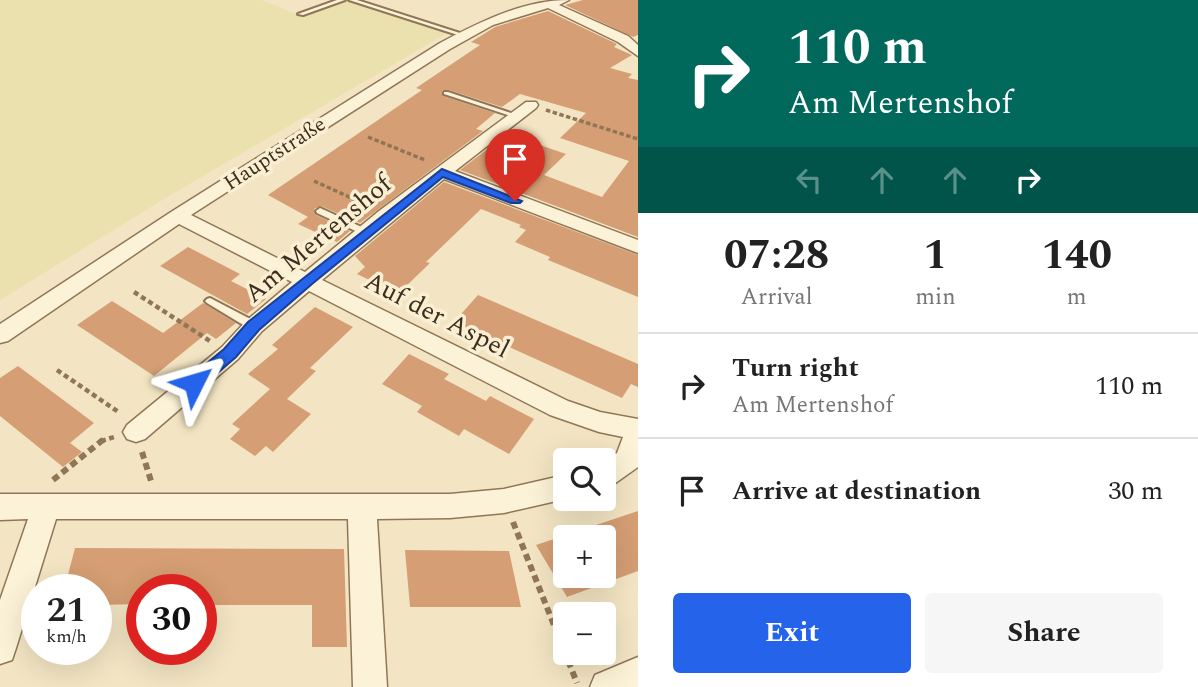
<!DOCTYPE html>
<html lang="en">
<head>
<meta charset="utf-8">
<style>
	:root { --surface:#fff; --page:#f6f6f6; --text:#222; --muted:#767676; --line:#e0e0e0; --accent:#2563eb }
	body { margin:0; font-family:Spectral,serif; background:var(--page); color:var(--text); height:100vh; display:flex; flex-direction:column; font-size:26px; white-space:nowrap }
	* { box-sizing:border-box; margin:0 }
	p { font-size:23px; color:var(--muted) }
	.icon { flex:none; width:38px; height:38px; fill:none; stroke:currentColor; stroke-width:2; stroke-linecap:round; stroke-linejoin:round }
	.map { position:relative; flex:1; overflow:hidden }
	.details { display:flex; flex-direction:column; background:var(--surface); width:560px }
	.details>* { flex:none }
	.hud { background:#00695c; color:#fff; overflow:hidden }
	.fabs { position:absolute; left:553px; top:448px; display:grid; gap:14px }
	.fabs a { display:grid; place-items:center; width:63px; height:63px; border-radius:7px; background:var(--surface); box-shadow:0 7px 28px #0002; font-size:35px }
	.speed { position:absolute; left:21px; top:574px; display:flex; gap:14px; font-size:35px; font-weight:700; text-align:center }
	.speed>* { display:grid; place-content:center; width:91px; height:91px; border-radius:50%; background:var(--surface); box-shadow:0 7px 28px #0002; line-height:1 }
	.speed small { font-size:18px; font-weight:400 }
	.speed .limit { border:10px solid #d22; background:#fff; color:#111 }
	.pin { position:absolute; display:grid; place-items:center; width:60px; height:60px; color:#fff; margin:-72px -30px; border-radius:50% 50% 50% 0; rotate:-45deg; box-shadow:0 0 7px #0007 }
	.pin .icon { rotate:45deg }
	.me { position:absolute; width:77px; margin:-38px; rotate:50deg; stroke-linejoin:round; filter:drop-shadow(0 0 5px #0008) }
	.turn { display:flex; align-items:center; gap:24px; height:147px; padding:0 35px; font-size:32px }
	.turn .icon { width:91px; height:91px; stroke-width:2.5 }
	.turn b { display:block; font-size:49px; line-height:60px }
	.lanes { display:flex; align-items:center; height:66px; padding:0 35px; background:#0003; justify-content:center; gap:35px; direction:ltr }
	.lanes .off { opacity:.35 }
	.eta { display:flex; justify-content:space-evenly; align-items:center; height:119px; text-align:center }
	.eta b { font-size:42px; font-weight:700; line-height:49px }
	.action { display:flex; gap:14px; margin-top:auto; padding:14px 35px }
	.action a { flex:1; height:80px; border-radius:7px; background:var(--accent); color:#fff; font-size:28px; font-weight:700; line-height:80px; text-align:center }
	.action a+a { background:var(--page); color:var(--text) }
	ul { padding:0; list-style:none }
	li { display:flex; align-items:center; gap:21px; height:105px; padding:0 35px; border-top:2px solid var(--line) }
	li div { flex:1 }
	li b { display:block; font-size:26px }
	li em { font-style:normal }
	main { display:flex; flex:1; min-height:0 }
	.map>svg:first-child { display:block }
</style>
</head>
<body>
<main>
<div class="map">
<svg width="638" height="687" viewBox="0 0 638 687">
	<rect width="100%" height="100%" fill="#f3e5c3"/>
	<path fill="#eae1af" d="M0,0H262L303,17L348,1L447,33L159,202L0,300Z"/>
	<g fill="#d59e74" fill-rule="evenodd">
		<path d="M583,0H638V35L633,37L565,5Z"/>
		<path d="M548,11L617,44L614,47L632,55L610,68L632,74L628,78L638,80V237L460,170L502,138L534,148L537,144L566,154L544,175L602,197L629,161L560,138L586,113L520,94L502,107L449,90H442L443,96L495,113L476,129L483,131L360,223L321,206L314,209L316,215L350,231L337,242L298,224L308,217L268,195L422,90L416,88L480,45L471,42L495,27Z"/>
		<path d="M444,182L638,255V297L548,260L550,257L515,242L526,230L519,227L521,225L481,209L426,262L430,263L398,294L357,274L365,267L355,256Z"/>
		<path d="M188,247L240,274L231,281L266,299L247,314L160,266Z"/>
		<path d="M478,295L638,364V387L631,384L622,398L454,322Z"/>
		<path d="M112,301L163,333L203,303L236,323L216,339L207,333L154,376L77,325Z"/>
		<path d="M315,307L353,327L310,368L316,371L287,399L311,414L273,452L266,446L255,456L230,439L240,429L232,424L270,389L248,374L278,349L272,345Z"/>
		<path d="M409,354L449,374L444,379L486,401L490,396L534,419L509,454L464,429L459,436L417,412L422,406L382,384Z"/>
		<path d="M18,366L94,423L70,443L82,452L63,467L0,416V378Z"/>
		<path d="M638,511V571L567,597L536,545ZM565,537H604V576H565Z"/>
		<path d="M75,548L344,549L347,647H312V605H202L204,590H142V604L97,605L100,590H64Z"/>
		<path d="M405,550L509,551L521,607H410Z"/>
	</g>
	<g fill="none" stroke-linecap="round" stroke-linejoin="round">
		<defs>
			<g id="lane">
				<path d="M337,0H345L303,15L298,14Z"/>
				<path d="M349,0H357L466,35L461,36Z"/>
				<path d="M444,92H448L520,116L514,117L444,94Z"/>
				<path d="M320,208L368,230L369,232L368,234H362L317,213L316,211Z"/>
				<path d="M210,298L258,323L259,326L258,329H250L207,303L205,301L207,299Z"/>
			</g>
			<g id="street">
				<path d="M569,0L559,5L628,36L638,45V56L618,42L548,8L493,25L450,49L191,215L305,272L379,211L526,102H536L538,105L536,108L455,171L638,240V253L444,179L322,280L568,401L600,412L638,419V467L614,484L604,488V462L617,453L623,437L599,432L550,415L309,291L262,331L238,359L145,439L136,442L127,439L123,432L127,425L222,347L246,321L292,282L179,224L8,341L0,343V324L171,212L440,43C480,22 523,0 569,0Z"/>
				<path d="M565,475V499L504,513L450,518L377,519L387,687H353L348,519H56L16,648L12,660L0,664V600L28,519L0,520V494H450L504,489Z"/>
				<path d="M638,657V687H590L595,675Z"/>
			</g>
		</defs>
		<use href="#lane" stroke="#907657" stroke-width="4"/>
		<use href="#street" stroke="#907657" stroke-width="3"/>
		<g stroke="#907657" stroke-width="3.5" stroke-dasharray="4.5 2.5" stroke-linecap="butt">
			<path d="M546,110L638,139"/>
			<path d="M368,137L425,160"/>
			<path d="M314,181L367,205"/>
		</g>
		<g stroke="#907657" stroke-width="4.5" stroke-dasharray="5 3.5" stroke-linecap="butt">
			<path d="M134,292L210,341"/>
			<path d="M57,370L120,413"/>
			<path d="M101,441L114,437"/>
		</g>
		<g stroke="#907657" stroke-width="6" stroke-dasharray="7 4.5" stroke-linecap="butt">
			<path d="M142,452L151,481"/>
			<path d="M53,480L104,439"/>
			<path d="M513,522L577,683"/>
		</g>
		<use href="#lane" fill="#fcf2d7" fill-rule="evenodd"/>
		<use href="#street" fill="#fcf2d7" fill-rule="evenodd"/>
	</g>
	<path fill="#2563eb" stroke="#184099" stroke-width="2" d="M442,169L522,201L520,203H511L443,177L312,284L259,330L236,357L200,388H188L186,383L188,379L224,349L248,322Z"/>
	<g text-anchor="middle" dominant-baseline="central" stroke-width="7" stroke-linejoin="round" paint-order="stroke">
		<g font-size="21" fill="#3e2d1d" stroke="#f9efd3">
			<text transform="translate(275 154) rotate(-33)">Hauptstraße</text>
		</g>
		<g font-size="26" fill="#3e2d1d" stroke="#f9efd3">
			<text transform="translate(318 239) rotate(-40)">Am Mertenshof</text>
			<text transform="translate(437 315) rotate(27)">Auf der Aspel</text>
		</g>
	</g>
</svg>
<div class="fabs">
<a><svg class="icon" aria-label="search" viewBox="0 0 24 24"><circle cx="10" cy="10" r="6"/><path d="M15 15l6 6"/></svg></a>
<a>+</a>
<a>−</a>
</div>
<div class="speed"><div>21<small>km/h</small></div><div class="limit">30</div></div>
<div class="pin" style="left:515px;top:201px;background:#d93025"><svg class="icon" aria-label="arrive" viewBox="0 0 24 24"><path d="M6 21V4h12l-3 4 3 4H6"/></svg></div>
<svg class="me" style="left:194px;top:383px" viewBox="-20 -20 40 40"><path d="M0-17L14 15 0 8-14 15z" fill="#2563eb" stroke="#fff" stroke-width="4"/></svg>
</div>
<section class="details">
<div class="hud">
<div class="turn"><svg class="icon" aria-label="right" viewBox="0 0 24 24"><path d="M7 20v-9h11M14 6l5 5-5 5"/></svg><div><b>110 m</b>Am Mertenshof</div></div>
<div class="lanes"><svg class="icon off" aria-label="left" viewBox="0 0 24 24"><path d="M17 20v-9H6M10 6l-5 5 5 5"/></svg><svg class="icon off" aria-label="ahead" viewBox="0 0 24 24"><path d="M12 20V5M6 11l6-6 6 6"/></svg><svg class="icon off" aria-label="ahead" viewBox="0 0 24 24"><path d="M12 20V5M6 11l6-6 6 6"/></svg><svg class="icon" aria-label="right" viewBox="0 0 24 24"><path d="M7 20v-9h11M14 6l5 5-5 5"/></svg></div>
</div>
<div class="eta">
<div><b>07:28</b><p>Arrival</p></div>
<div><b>1</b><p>min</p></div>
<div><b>140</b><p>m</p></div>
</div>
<ul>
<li><svg class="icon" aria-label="right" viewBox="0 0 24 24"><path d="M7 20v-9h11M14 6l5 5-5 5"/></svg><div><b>Turn right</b><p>Am Mertenshof</p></div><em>110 m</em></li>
<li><svg class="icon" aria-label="arrive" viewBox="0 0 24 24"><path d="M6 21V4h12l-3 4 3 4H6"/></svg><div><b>Arrive at destination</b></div><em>30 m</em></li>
</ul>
<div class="action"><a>Exit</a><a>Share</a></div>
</section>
</main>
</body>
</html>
